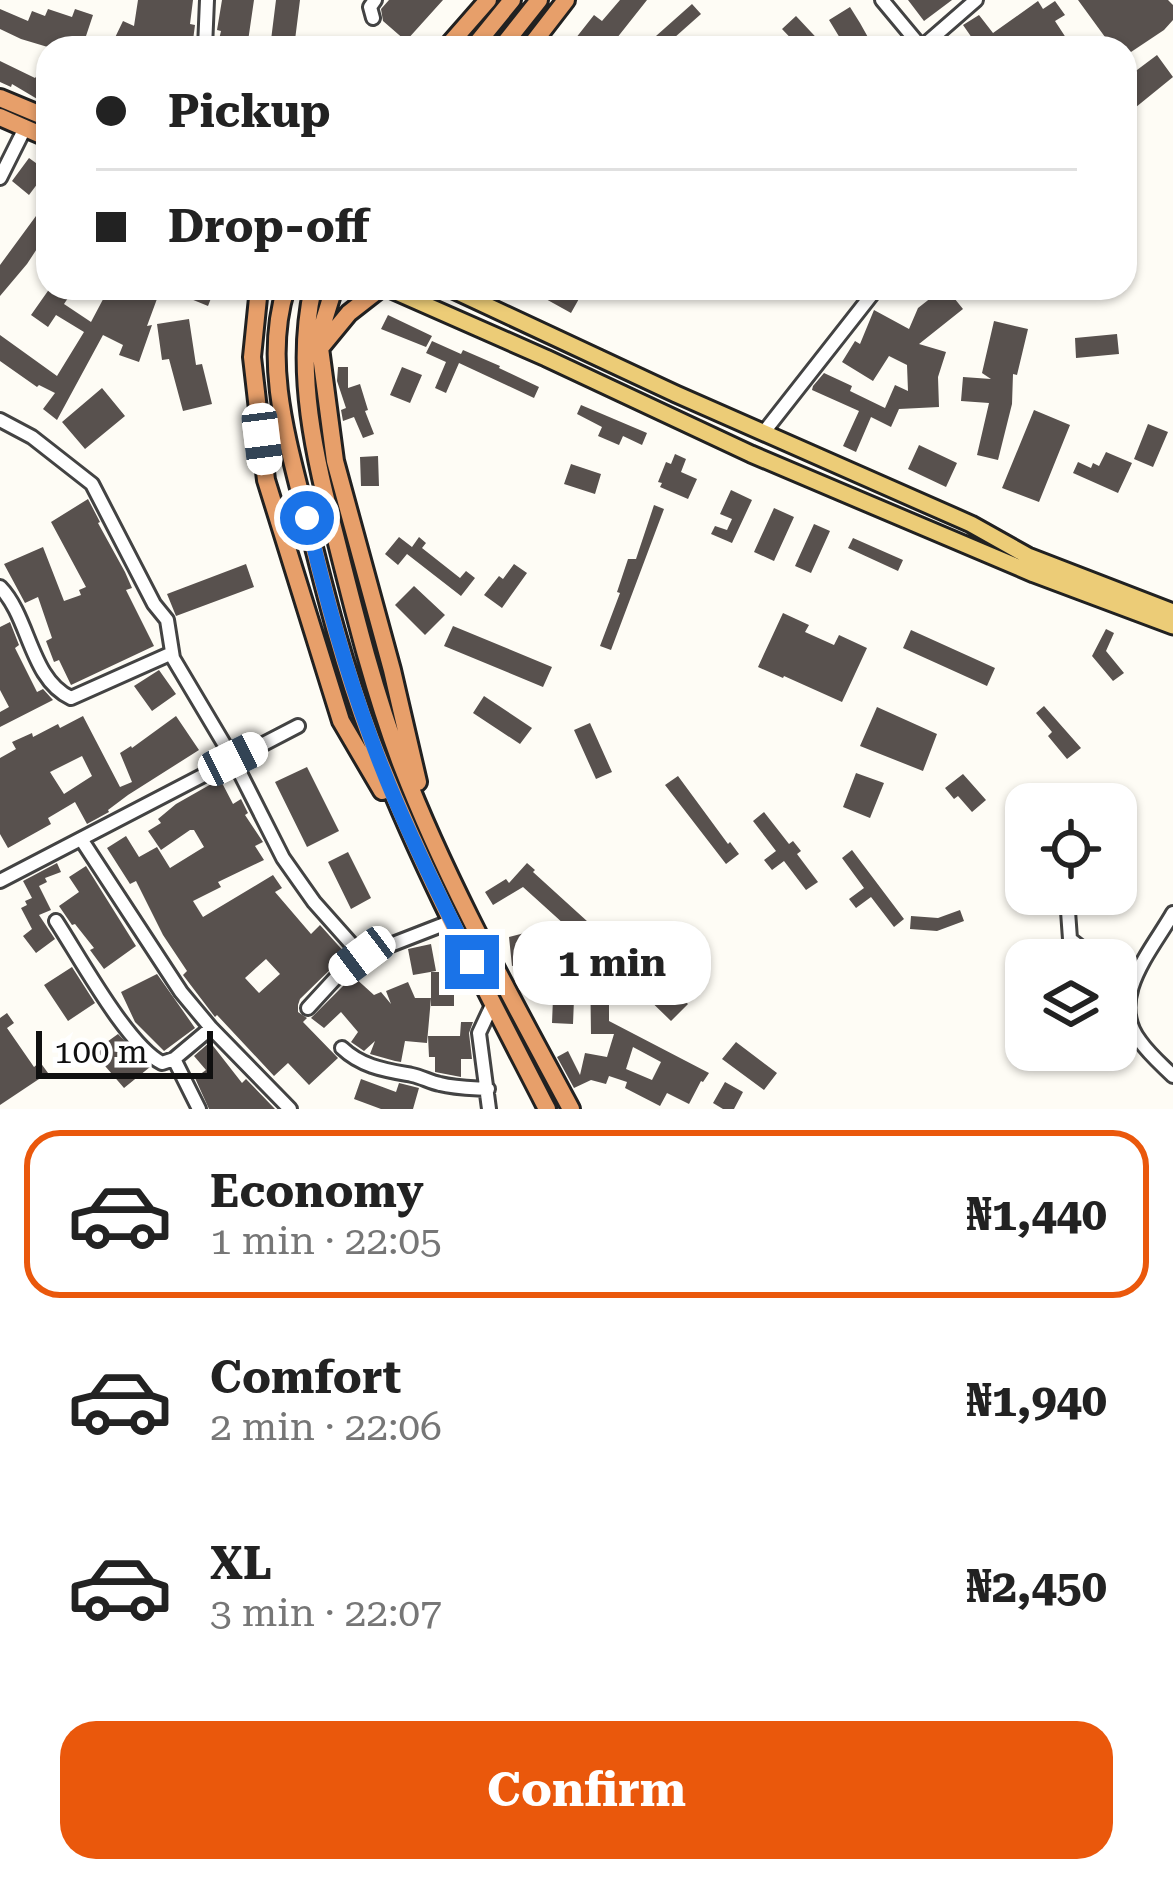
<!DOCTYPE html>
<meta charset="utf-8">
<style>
body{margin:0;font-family:"Roboto Serif",serif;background:#f2f2f2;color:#222;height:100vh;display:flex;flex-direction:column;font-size:45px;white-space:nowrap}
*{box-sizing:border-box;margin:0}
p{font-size:39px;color:#767676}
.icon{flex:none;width:66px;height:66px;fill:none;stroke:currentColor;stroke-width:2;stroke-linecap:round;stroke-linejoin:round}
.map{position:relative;height:1109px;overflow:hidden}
.panel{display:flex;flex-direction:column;background:#fff;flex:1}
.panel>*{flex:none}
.hud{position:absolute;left:36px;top:36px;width:1101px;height:264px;border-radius:36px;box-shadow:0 3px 9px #0004;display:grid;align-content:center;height:264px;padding:0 60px;background:#fff}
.controls{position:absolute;left:1005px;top:783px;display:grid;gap:24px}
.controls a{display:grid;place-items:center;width:132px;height:132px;border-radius:24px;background:#fff;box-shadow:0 3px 9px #0004;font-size:60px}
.scale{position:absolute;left:36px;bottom:30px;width:177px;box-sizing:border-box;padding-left:12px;border:6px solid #101010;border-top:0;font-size:33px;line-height:42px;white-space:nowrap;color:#101010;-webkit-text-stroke:9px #fff;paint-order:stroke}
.end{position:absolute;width:54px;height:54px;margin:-27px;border:15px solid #1a73e8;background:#fff;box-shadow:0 0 0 6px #fff}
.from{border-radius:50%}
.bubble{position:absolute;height:84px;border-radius:36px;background:#fff;box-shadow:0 3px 9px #0004;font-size:39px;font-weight:700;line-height:84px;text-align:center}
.car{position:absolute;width:36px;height:72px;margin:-36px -18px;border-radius:15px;box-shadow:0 0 9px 3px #0007;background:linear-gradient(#fff 24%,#345 0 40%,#fff 0 76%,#345 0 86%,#fff 0)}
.hud b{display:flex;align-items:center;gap:42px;height:114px;font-size:45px}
.hud b+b{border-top:3px solid #e0e0e0}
.hud i{width:30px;height:30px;background:#222}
ul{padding:21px 0 0;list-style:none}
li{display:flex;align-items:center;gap:36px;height:168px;margin:0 24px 18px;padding:0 36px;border:6px solid transparent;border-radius:36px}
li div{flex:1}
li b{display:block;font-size:45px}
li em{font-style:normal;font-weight:700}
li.selected{border-color:#ea580c}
li>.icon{width:108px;height:108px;stroke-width:1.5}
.action{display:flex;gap:24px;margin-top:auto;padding:24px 60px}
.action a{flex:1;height:138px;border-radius:36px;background:#ea580c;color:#fff;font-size:48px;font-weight:700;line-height:138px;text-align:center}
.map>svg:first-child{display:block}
</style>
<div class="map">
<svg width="1173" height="1109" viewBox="0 0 1173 1109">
<rect width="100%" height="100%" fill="#fefcf5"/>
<!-- building -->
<path fill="#58514e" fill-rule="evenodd" d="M138,0H193L190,24L195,25L192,48H110L123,21L134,26Z
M222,0H254L247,48H217L221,31L217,30Z
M276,0H300L294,48H270Z
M389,0H443L406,41L383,21L381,9Z
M620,0H647L609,48H568L594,15L602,21Z
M908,0H952L924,21Z
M1078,0H1168L1173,5V20L1164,30L1125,56V48H1113Z
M1038,1L1043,9L1055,1L1065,15L1055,21L1070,44L1063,48H979L963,25L979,15L993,33Z
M692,4L701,14L665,46L656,36Z
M850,7L860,23L874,48H846L829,20Z
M0,9L28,21L32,11L45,16L48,9L72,17L75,9L93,15L82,48H51L21,39L0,29Z
M796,16L826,48H800L782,29Z
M1157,55L1173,77L1125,116V79Z
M0,61L35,78L48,62V97L44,103L12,84L11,87L0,82Z
M29,158L47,171L29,195L12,181Z
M36,216L48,224V232L27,264L0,296V265Z
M50,288H67L72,292L64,304L91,322L109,288H161L147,326L152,325L139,362L119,355L123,345L103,335L57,420L43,409L55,393L39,385L37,387L0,361V335L57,376L84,332L56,315L48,327L31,315Z
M164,288H215L208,306Z
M526,288H585L571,313Z
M924,288H946L963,309L919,344L946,352L938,377L939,407L899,409L891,427L871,417L856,452L843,446L859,411L812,390L813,386L824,373L852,386L850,391L885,408L895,385L908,391L907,365L889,356L873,381L842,362L855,341L860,344L874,310L909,329L918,308L932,297Z
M388,315L432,336L426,347L381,329Z
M189,319L196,365L202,364L212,404L183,411L169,359L162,360L157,324Z
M994,321L1028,329L1017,375L1013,374L1012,404L998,460L977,455L989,403L961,401L963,377L991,379L982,373Z
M1117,334L1119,354L1076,358L1075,338Z
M432,341L461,354L463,350L500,366L499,368L539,387L534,398L459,363L446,393L435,388L446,362L426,353Z
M338,367H348V388L360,384L368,410L365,411L374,434L363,438L354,417L343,421L341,410L346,408L337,381Z
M402,367L422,375L410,403L390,395Z
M102,388L125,416L85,449L62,422Z
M581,405L647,433L642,445L623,436L619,445L598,436L602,427L577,414Z
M1034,410L1070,425L1039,502L1002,488Z
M1148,424L1168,432L1153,467L1134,459Z
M919,445L957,463L946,487L908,469Z
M1106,452L1132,463L1118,493L1073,473L1078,462L1091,468L1093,463L1099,466Z
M675,454L686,459L681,472L697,479L688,499L660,487L662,483L658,482L666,462L671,464Z
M378,456L379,486H361L360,457Z
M571,464L601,474L595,494L564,484Z
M731,490L752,500L732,543L711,534L715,526L727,530L732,519L720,514Z
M88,499L100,522L98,523L125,572L132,588L126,590L154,646L71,685L59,660L54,662L46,641L52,638L38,597L25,603L4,564L43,547L64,601L81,595L79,590L86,587L51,522Z
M654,505L664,509L611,650L600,646L620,593L617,592L628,559H636Z
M774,508L794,517L774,561L754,552Z
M814,524L830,531L811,573L795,566Z
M399,537L412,547L419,537L426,543L422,548L460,578L466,571L475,578L461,596L407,554L398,565L385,554Z
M853,538L903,560L898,571L848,548Z
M246,564L254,587L176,616L167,594Z
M514,564L527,573L502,608L484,595L499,576L503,579Z
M414,586L445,615L425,635L395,605Z
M783,613L809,625L805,632L834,645L839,635L867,648L842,702L784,676L783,678L758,667Z
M10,622L19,645L15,648L37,692L43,689L53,700L0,727V712L9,707L0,690V627Z
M453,626L552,667L543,687L444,646Z
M1106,629L1114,633L1106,651L1124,673L1113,681L1092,656Z
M911,630L995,668L987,686L903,648Z
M159,670L176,694L152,711L134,686Z
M484,696L532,728L520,744L473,713Z
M1044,706L1081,748L1067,759L1048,736L1052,732L1036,713Z
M877,707L937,734L923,771L860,746Z
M83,716L120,787L132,782L120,753L131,746L132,748L176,716L199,750L128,795L108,810L109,812L87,824L75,802L48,818L51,824L8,848L0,834V758L16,749L12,742L32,733L33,737L58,724L60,728ZM82,756L92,776L64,794L50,772Z
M590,723L612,772L596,779L574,730Z
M307,767L339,831L307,847L275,782Z
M856,773L884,783L870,818L843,807Z
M963,774L986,800L972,812L958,796L954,799L945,788Z
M678,776L728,844L730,842L739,854L726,864L665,785Z
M220,779L233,804L241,799L248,813L245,815L263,842L255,846L264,860L218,882L221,887L193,901L203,917L273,875L282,888L275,892L311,934L320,925L346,954L300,999L298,1005V1012L307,1018L303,1022L338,1058L309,1085L288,1063L274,1076L217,1015L215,1017L183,975L187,971L163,935L136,881L130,884L107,848L126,836L139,857L157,847L170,868L204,847L194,830H190L161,850L148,831L161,823L158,819L176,804ZM266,959L280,974L259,993L245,978Z
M764,812L789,844L793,841L801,851L797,854L818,882L806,890L784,861L772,870L764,860L776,851L753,821Z
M852,850L904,919L894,927L871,897L856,908L849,899L864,888L842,858Z
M348,852L371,898L351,909L328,862Z
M57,863L61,872L45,878L47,882L39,886L51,910L39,915L55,939L36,953L23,936L32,929L21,908L27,905L25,901L32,898L23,881Z
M527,863L535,870L533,872L599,932L601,929L610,937L596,953L523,887L493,905L485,892L506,879L509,883Z
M86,866L136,946L104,969L90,950L94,948L75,924L72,925L59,906L79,892L69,877Z
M960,910L964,921L937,931L910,929L911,916L938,918Z
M544,928L547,944L573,941L576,968L574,980L526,986L524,964L512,966L509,937Z
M431,944L436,971L413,975L408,949Z
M599,964L602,993H609V1021L709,1073L703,1082L701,1081L689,1104L667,1093L660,1106L625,1088L627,1082L609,1076L606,1084L591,1080L574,1088L557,1057L568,1051L580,1075L585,1053L607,1057L614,1034H591L590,965ZM633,1047L661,1062L652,1080L626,1069Z
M72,967L95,1003L68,1021L44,985Z
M653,970L688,1004L671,1021L636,987Z
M431,972H451V985H454V1006H431Z
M157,974L195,1028L164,1051L135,1022L121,992Z
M353,976L374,995L381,992L391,1004L386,991L408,982L415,998H431L427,1043L405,1041L401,1062L395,1061L370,1054L375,1041L364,1051L351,1042L358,1032L341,1012L324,1028L311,1018Z
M553,998L574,999L573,1024L552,1023Z
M7,1013L14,1023L7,1028L34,1067L40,1062L48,1073L0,1105V1018Z
M461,1022H473L469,1033L472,1059H461V1077L435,1072V1057H429L428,1036H460Z
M118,1034L150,1067L124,1088L93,1052Z
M210,1042L242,1083L246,1079L275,1109H209L195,1078L206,1070L194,1056Z
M736,1042L777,1073L764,1090L722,1059Z
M361,1079L396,1092L399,1083L419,1088L413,1109H381L354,1099Z
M725,1082L743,1092L734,1109H723L713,1103Z"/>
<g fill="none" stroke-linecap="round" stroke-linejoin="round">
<defs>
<path id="minor" d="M882,0L922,48
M373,18L370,7L375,0
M922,47L976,0
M205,48L207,0
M0,178L25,128
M0,420L32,437L92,484L154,604L167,620L173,658L233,759L283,858L314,902L362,956
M764,432L877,288
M0,587C30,618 30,679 71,698L172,653
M81,839L181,992L211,1028L290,1109
M0,881L298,726
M1068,911L1070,939L1097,960
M1173,913C1152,950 1107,999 1140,1041C1149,1054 1162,1065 1173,1076
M56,921C79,956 127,1045 162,1063L174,1059L211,1028
M1116,971H1137
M308,1008L342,971L362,956L452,921
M342,1048C362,1067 385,1070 412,1075C422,1077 430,1082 440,1084C455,1088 472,1088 488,1089
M174,1059L199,1109
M489,1109L479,1033L493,1003"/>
<path id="major" d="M387,288L546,358L751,454L1034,574L1173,626
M449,288L676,394L971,524L1028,556L1173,612"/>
<path id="highway" d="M446,48L488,0
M473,48L512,0
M501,48L539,0
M529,48L566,0
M0,98L48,118
M0,117L48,138
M259,288L252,357L266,480L341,721L382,791
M286,288C263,361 287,440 305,512C324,588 343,665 371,739C420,867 485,988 547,1109
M313,288C294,372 315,457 336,539C355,615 374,692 402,766C448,885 511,997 571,1109
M334,288L321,330L320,348L335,461L392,670L418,782
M321,347L349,313L381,288"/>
</defs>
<!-- minor casing -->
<use href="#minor" stroke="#434343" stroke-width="18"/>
<!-- major casing -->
<use href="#major" stroke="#212121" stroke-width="21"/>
<!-- highway casing -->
<use href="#highway" stroke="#212121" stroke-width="22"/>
<!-- minor -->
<use href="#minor" stroke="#fff" stroke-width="12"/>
<!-- major -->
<use href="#major" stroke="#eccc77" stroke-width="15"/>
<!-- highway -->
<use href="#highway" stroke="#e79f6a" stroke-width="16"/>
</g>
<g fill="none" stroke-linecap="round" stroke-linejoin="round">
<!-- route -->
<path stroke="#1a73e8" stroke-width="15" d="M307,518C324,591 343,662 369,733C397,812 435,887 472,962"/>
</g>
</svg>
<div class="controls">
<a><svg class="icon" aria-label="locate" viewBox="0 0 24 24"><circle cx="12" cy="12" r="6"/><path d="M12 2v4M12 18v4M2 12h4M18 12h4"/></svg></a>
<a><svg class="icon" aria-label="layers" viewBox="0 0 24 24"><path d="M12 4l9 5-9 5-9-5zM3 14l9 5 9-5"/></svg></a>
</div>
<div class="scale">100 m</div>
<i class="end from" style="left:307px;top:518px"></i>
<i class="end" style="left:472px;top:962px"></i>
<div class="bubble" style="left:513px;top:921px;width:198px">1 min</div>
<i class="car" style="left:262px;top:439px;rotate:173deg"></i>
<i class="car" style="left:233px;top:759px;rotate:64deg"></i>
<i class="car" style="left:362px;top:956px;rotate:233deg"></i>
<div class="hud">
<b><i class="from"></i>Pickup</b>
<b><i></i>Drop-off</b>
</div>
</div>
<section class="panel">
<ul>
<li class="selected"><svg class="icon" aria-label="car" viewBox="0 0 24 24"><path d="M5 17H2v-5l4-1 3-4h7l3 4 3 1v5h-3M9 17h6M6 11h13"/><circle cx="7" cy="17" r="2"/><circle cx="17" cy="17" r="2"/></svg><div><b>Economy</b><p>1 min · 22:05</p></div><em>₦1,440</em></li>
<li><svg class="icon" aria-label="car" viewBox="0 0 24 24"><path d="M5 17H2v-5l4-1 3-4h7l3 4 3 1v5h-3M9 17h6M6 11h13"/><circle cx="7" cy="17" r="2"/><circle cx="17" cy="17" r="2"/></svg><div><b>Comfort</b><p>2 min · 22:06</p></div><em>₦1,940</em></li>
<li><svg class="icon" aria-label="car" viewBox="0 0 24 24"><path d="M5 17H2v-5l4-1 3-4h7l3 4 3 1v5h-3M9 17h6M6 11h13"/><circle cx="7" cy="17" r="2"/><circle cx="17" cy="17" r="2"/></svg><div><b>XL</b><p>3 min · 22:07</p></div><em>₦2,450</em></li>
</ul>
<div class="action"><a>Confirm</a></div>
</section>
